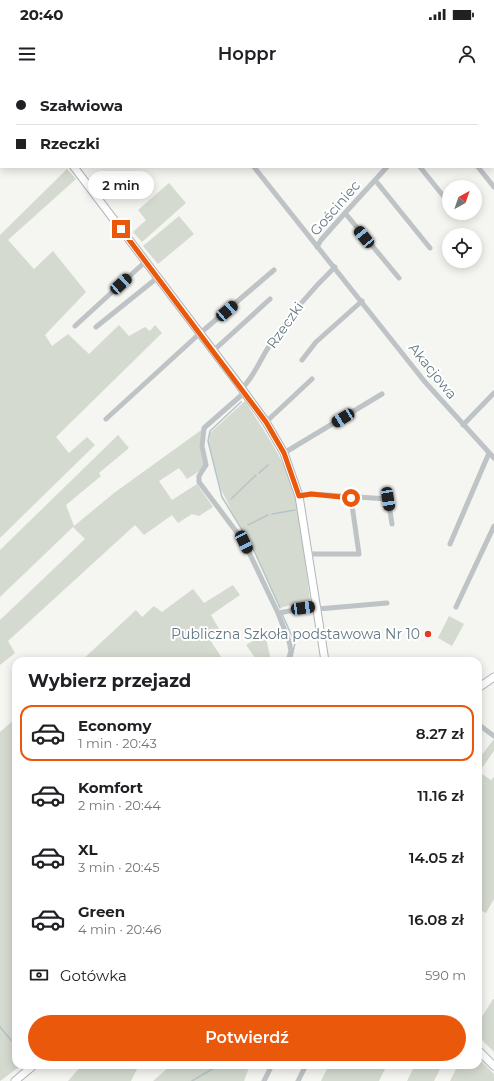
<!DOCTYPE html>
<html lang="pl">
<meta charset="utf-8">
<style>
body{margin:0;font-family:Montserrat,sans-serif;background:#f6f6f6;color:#202124;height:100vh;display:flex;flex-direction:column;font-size:15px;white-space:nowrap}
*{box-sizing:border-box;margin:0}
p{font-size:13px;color:#757577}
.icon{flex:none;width:22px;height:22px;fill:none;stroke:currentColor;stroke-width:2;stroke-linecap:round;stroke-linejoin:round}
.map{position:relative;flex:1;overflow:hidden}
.drawer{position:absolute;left:12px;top:577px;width:470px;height:412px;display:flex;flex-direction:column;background:#fff;border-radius:12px;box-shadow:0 2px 10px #0003}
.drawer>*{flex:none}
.top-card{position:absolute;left:0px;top:0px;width:494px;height:88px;box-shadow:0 2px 10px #0003;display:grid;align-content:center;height:88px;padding:0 16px;background:#fff}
.needle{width:26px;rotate:40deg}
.tools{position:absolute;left:442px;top:100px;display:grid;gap:8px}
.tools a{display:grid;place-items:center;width:40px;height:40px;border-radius:50%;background:#fff;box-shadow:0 2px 10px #0003;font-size:20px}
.end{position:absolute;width:18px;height:18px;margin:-9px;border:5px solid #ea580c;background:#fff;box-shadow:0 0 0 2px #fff}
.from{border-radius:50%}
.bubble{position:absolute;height:28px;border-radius:14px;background:#fff;box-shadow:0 2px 10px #0003;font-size:13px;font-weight:600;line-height:28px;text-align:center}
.car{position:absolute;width:12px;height:24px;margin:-12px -6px;border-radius:5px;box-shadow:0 0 3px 1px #0007;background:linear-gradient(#222 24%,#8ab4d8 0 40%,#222 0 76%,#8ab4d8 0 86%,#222 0)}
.top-card b{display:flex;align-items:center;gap:14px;height:38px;font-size:15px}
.top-card b+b{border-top:1px solid #e0e0e0}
.top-card i{width:10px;height:10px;background:#202124}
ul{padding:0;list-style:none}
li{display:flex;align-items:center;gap:12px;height:56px;margin:0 8px 6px;padding:0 8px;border:2px solid transparent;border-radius:12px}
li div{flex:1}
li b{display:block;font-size:15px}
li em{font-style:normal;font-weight:600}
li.on{border-color:#ea580c}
li>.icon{width:36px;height:36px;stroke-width:1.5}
h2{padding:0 16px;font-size:18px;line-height:48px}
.pay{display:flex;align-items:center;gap:10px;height:44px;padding:0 16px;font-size:15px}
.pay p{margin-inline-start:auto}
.button{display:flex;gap:8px;margin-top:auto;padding:8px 16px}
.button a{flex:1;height:46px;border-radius:24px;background:#ea580c;color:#fff;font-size:16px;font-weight:600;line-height:46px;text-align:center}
.status{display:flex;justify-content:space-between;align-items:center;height:28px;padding:0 20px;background:#fff;direction:ltr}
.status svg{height:11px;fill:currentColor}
header{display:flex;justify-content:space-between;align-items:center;height:52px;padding:0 16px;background:#fff;font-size:18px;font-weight:600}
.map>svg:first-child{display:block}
</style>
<div class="status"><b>20:40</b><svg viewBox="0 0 49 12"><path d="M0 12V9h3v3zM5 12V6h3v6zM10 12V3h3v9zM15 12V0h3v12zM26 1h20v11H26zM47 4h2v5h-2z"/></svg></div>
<header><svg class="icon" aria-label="menu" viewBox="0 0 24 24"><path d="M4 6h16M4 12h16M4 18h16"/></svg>Hoppr<svg class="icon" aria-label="person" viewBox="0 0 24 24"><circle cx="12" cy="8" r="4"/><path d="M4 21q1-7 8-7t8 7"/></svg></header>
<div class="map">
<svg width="494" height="1001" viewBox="0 0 494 1001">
<rect width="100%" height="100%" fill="#f5f5f1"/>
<!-- green -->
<path fill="#d5dad0" d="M67,89L76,99L8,160L34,189L53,171L86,212L45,255L52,266L68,254L89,274L119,245L129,256L145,247L150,251L155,245L162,253L56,357L69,373L87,357L95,365L0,458V155Z
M169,103L186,123L142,162L133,152L146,140L138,130Z
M179,136L194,154L158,184L143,166Z
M245,321C260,345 277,368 288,395C302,429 305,482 310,520L280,528L253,466L232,432L221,409L209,363L210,353Z
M204,348V385L201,390L187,399L179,388L159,401L172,420L197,404L213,427L199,436L192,434L178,443L172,435L144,455L135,445L8,561L15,573L0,585V540L85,459L73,447L0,517V470L118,355L129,368L99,393L101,396L66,425L74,446L114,413Z
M233,505L240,515L211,535L219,549L208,557L224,581H81L136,530L142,537L154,526L162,532L193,509L204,523Z
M449,536L464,544L452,566L438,558Z
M265,553L271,581H253L256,579L246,565Z
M16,638V985H22L0,1001V652Z
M494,659V671L479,692L491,700L494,697V819L486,833L478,829V680Z
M493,919H494V972L478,956V943Z
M478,978L494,994V1001H450L458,985H478Z
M82,985H139L131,1001H68Z
M171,985H250L244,1001H153Z
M329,985H387L379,1001H321Z
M415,985H442L434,1001H407Z"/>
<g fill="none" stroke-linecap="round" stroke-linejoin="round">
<!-- stream -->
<path stroke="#b5c4c6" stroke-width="1.5" d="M241,322L210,351L208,361L222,417L252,466L280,528
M259,393L268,385
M231,419L256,395
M272,434L295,430
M248,445L268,435
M282,534L295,563L291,581
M0,947L16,966
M192,1001L219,985"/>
<defs>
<path id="secondary" d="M0,18L1,19
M74,87L237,302L266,342L284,373L299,416L325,581
M478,608L494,597
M478,970L494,986
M15,1001L34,985"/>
</defs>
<!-- secondary casing -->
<use href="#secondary" stroke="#b0b7ba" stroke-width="9"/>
<!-- minor -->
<path stroke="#bec3c6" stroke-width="5" d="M189,0L190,1
M407,0L408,1
M469,1L470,0
M254,87L425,302L494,378
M420,87L449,123
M478,87L494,107
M375,100L430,168
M345,133L399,198
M457,133L458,135
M317,167L321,160L345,133L387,87
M75,246L145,182
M96,247L157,198
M213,271L270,219
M302,280L316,262L362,221
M242,308C255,296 260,279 270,265C290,235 309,212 335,187
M245,312L204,348L202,366L206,385L199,396V402L244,462L278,533L289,561L291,571L288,581
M106,339L198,255L274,190
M266,342L312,299
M463,345L494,313
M284,373L382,314
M299,416L311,414L388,419L392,444
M450,464L489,373
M308,474H359L351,418
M456,527L494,446
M318,529L387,523
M278,533L317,526
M478,644L494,656
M264,1001L272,985
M298,1001L306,985"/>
<!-- secondary -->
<use href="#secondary" stroke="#fff" stroke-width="7"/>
</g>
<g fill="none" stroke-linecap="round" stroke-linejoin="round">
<!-- route -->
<path stroke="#ea580c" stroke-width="5" d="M121,149L266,342L284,373L299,416L311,414L351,418"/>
</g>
<!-- markers -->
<circle fill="#e43c23" stroke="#fff" stroke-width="1.5" cx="428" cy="554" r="4"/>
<g text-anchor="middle" stroke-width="4" stroke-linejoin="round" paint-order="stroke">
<!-- street labels -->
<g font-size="14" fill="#647883" stroke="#fff">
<text transform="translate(335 128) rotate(-49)" y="5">Gościniec</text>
<text transform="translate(285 245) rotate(-55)" y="5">Rzeczki</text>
<text transform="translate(433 291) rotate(51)" y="5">Akacjowa</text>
</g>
<!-- poi labels -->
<g font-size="14" fill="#647883" stroke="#fff" text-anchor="end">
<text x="420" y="559">Publiczna Szkoła podstawowa Nr 10</text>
</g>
</g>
</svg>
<div class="tools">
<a><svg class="needle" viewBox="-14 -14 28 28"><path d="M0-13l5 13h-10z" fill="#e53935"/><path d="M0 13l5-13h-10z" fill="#757577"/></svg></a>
<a><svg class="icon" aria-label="locate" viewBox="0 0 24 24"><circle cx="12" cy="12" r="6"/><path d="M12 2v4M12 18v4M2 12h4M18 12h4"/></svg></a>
</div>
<i class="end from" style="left:351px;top:418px"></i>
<i class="end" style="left:121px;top:149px"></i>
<div class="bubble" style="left:88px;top:91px;width:66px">2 min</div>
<i class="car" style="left:364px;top:157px;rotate:321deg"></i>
<i class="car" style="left:121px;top:204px;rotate:48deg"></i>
<i class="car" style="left:227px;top:231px;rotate:49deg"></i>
<i class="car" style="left:343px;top:338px;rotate:239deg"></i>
<i class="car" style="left:388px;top:419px;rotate:171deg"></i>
<i class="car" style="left:244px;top:462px;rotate:154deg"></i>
<i class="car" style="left:303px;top:528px;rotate:82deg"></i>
<div class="top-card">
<b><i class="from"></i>Szałwiowa</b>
<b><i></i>Rzeczki</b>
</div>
<section class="drawer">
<h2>Wybierz przejazd</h2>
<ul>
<li class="on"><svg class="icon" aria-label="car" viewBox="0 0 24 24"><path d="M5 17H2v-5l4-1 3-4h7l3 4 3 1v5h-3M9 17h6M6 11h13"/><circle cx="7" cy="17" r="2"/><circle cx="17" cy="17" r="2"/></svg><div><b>Economy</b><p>1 min · 20:43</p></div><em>8.27 zł</em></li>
<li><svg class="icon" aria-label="car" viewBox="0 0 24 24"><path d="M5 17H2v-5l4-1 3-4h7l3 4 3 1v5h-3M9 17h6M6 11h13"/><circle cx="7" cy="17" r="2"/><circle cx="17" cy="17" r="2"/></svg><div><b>Komfort</b><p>2 min · 20:44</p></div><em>11.16 zł</em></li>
<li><svg class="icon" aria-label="car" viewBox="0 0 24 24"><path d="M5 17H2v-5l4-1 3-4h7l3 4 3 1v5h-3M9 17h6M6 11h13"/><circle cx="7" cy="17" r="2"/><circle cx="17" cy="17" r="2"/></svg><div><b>XL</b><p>3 min · 20:45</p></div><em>14.05 zł</em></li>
<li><svg class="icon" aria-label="car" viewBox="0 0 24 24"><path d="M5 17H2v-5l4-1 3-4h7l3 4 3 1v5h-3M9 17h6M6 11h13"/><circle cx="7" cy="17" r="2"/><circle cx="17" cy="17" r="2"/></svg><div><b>Green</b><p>4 min · 20:46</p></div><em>16.08 zł</em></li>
</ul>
<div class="pay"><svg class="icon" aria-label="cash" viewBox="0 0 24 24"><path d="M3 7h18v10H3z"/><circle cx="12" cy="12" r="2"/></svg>Gotówka<p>590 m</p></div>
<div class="button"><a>Potwierdź</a></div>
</section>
</div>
